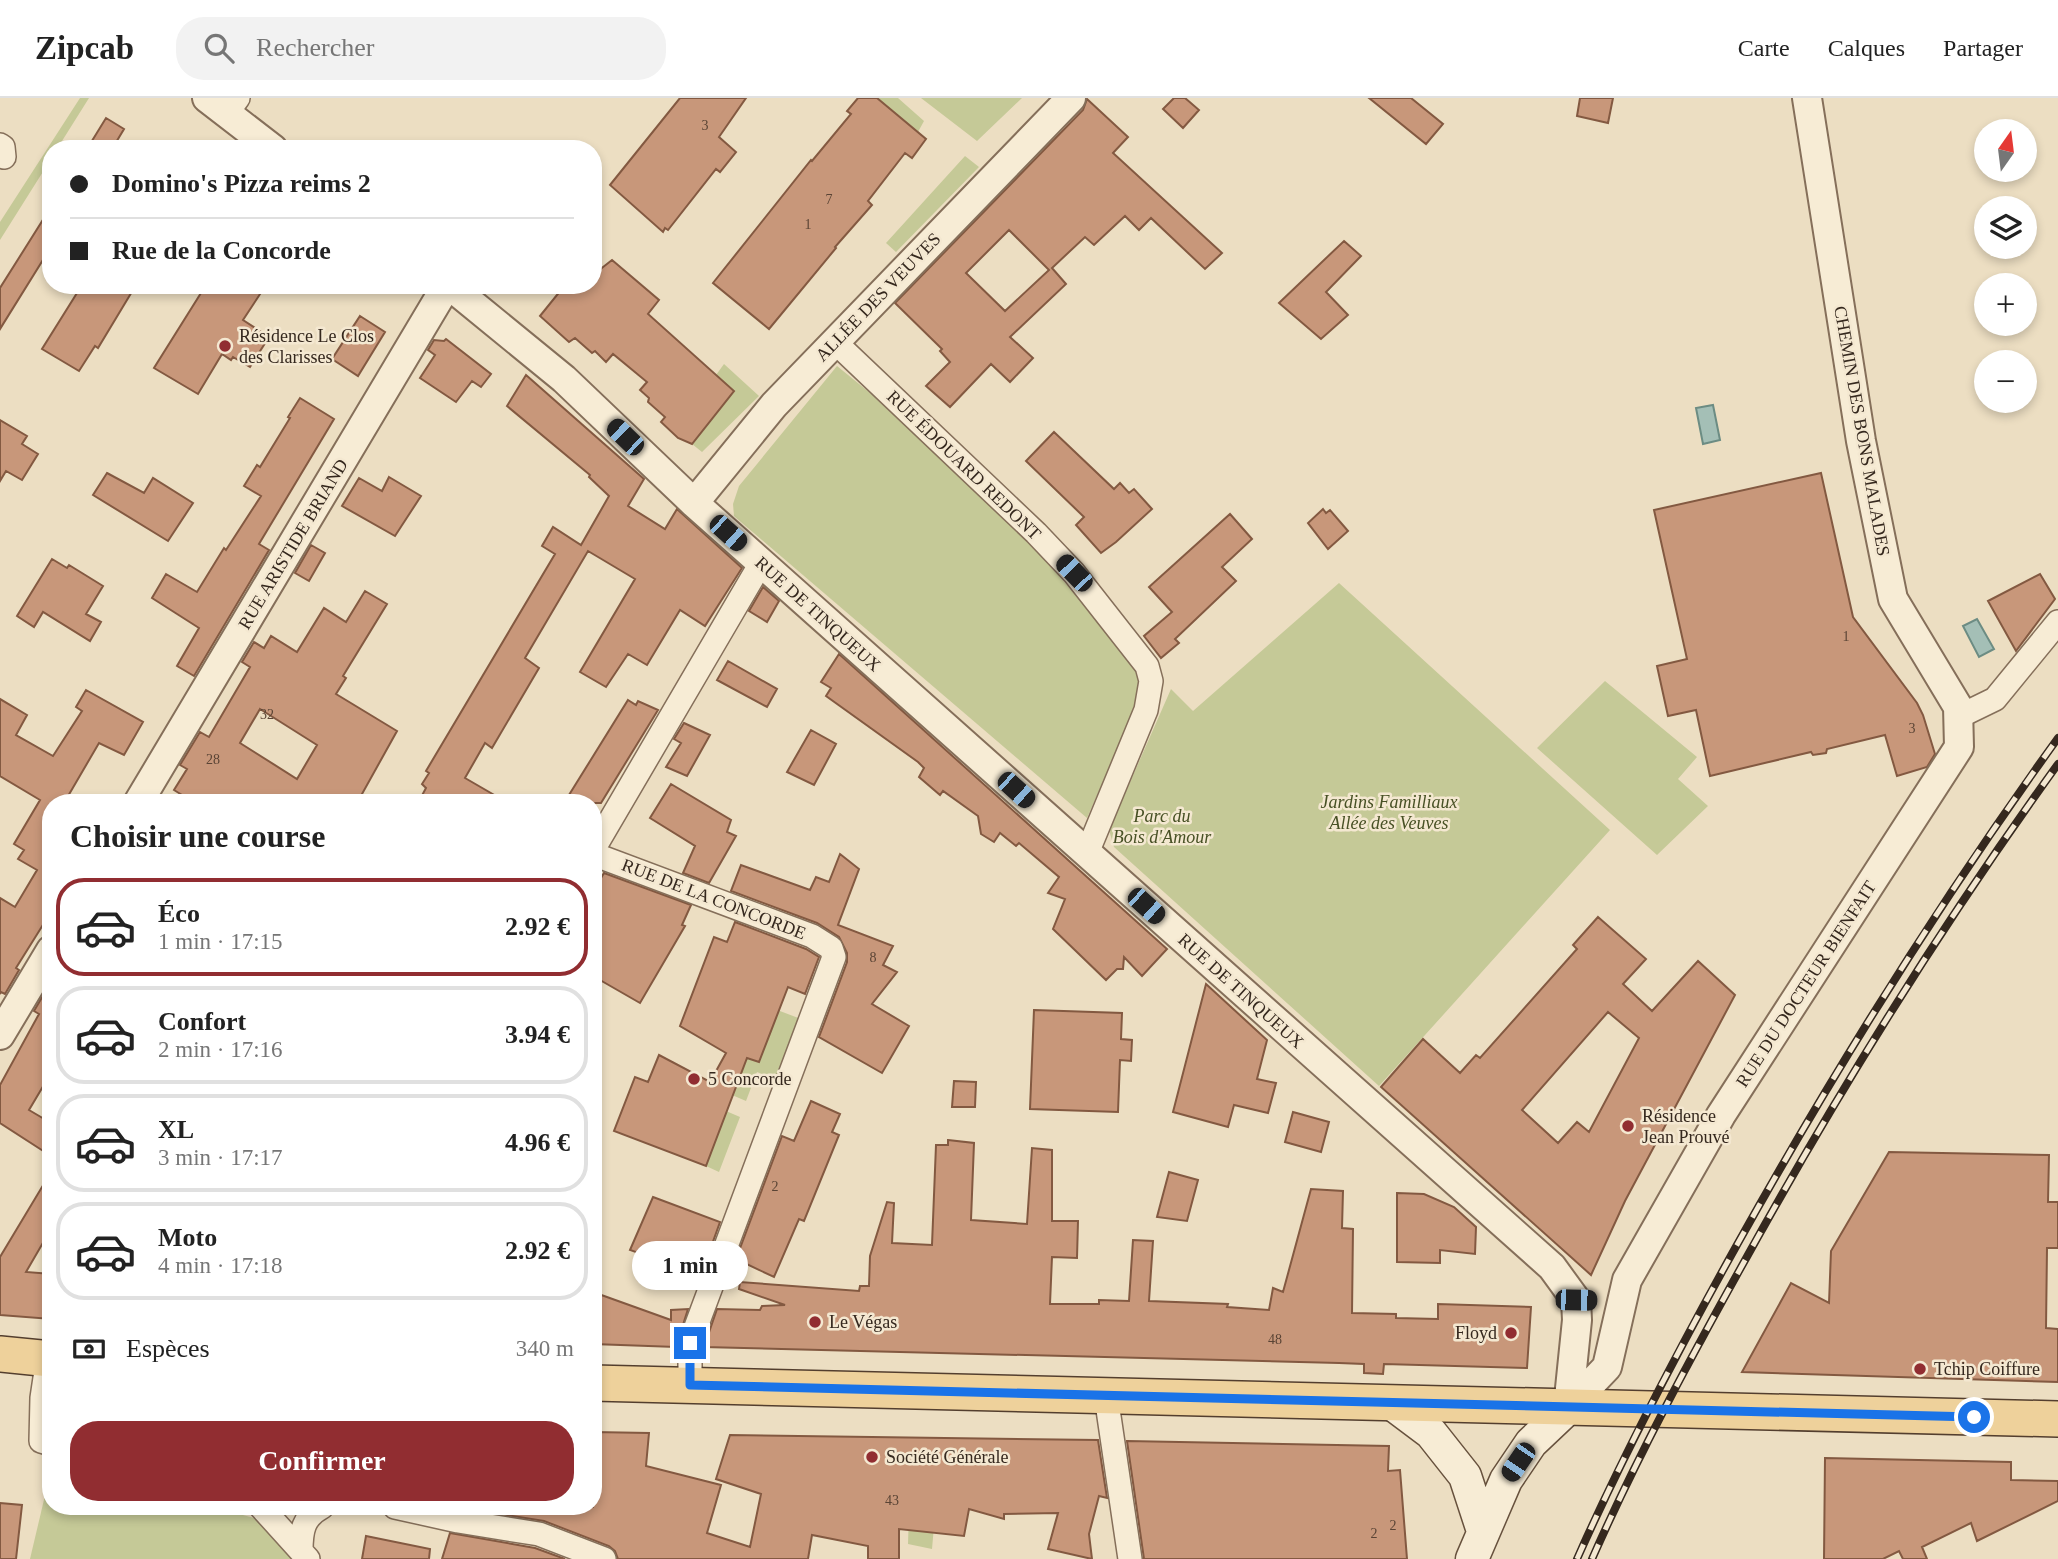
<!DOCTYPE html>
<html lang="fr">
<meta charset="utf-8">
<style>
body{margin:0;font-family:"Times New Roman",serif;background:#f2f2f2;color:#222;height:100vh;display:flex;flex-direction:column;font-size:26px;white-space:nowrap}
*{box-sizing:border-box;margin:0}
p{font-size:23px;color:#767676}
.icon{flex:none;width:38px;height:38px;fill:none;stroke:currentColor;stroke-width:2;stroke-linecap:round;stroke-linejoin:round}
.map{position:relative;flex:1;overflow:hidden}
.drawer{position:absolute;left:42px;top:696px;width:560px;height:721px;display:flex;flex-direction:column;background:#fff;border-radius:28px;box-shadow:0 4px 10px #0003}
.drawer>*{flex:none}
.banner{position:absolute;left:42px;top:42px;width:560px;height:154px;border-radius:28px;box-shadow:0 4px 10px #0003;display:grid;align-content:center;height:154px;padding:0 28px;background:#fff}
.needle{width:46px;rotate:14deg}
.controls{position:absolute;left:1974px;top:21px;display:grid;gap:14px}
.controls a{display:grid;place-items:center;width:63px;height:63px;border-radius:50%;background:#fff;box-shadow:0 4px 10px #0003;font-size:35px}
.end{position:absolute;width:32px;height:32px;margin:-16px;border:9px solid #1a73e8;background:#fff;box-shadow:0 0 0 4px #fff}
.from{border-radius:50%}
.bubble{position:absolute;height:49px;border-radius:24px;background:#fff;box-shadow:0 4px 10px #0003;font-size:23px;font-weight:700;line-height:49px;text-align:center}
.car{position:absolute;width:21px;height:42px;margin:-21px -10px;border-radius:9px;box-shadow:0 0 5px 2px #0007;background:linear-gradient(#222 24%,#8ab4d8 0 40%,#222 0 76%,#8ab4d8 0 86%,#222 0)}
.banner b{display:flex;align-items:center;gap:24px;height:66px;font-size:26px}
.banner b+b{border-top:2px solid #e0e0e0}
.banner i{width:18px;height:18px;background:#222}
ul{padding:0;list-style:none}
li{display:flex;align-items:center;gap:21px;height:98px;margin:0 14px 10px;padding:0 14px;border:4px solid #e0e0e0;border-radius:28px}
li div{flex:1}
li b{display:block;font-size:26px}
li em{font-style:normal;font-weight:700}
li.on{border-color:#912d31}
li>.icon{width:63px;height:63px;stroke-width:1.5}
h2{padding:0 28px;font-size:32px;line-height:84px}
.pay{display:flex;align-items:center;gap:18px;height:77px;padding:0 28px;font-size:26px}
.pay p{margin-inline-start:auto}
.cta{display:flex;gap:14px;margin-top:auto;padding:14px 28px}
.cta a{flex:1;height:80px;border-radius:28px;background:#912d31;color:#fff;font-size:28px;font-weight:700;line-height:80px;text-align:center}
header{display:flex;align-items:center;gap:42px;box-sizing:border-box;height:98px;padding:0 35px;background:#fff;border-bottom:2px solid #e0e0e0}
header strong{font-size:33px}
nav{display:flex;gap:38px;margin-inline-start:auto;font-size:24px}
.search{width:490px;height:63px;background:#f2f2f2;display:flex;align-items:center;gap:18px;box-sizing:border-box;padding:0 24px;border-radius:28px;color:#767676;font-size:26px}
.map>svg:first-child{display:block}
</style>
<header>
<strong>Zipcab</strong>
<div class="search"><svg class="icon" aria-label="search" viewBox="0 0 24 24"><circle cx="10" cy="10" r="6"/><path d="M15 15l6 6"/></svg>Rechercher</div>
<nav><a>Carte</a><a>Calques</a><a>Partager</a></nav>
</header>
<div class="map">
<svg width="2058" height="1461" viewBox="0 0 2058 1461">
<rect width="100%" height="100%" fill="#ecdec2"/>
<!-- green -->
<path fill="#c5c997" d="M80,0H89L57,51H51V61L0,142V124Z
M877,0H898L924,23L918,34Z
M921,0H1022L977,43Z
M965,58L979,69L896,154L886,145Z
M724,266L759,298L702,354L692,346L716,277Z
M837,268L961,369L1137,565L1141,586L1132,618L1087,720L734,418L733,406L739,388Z
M1339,485L1610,732L1379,988L1114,749L1109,732L1171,591L1193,613Z
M1605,583L1697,659L1678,681L1708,708L1657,757L1537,650Z
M772,910L801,921L777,982L757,974L746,1003L732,997L747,960L759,964L774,925Z
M726,1013L740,1019L719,1074L706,1068Z
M51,1372V1409H213L258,1421L292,1461H30Z
M909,1414L935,1417L932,1451L908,1446Z"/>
<!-- water -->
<path fill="#a4bfb6" stroke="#6c8c83" stroke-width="2" d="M1713,307L1720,342L1703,346L1696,310Z
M1977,521L1994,551L1979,559L1963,528Z"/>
<!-- building -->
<path fill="#c8977a" stroke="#835941" stroke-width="2" fill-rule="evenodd" d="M680,0H746L719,39L736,54L720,74L716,71L668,132L665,130L663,134L610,87Z
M858,0H877L926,41L912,60L905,55L868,103L872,107L835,149L836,150L769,231L713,185L811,62L812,63L851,16L847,13Z
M1174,0H1185L1199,12L1183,30L1163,11Z
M1369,0H1411L1443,26L1426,46Z
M1580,0H1613L1608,25L1577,18Z
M1087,1L1128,39L1113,55L1222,155L1205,171L1151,120L1139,132L1125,118L1094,147L1085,139L1052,170L1066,186L1010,239L1033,260L1010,284L991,266L950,309L926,288L950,264L940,253L942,251L895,205L1083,12ZM1009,132L1049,172L1005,213L966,175Z
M106,20L124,31L112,51H87Z
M51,109V149L0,231V190Z
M1344,143L1361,158L1326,194L1348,217L1321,241L1279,205Z
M612,162L659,202L648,216L734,293L692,346L678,340L661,324L665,319L648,304L649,300L640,292L647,284L613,256L606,264L595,253L592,255L575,240L569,244L540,218L565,187H593V177Z
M82,187H136L98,250L95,248L79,273L42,251Z
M206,187H266L243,222L269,239L250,269L233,259L231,262L222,256L198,296L154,270Z
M360,218L385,234L358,278L332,261Z
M446,241L491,276L481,289L472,283L456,304L420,280L435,257L428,252L434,242L444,243Z
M526,277L644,381L628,408L665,431L677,411L742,470L705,528L680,512L647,567L628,556L606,589L580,574L635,481L588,453L525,560L539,570L492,650L485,645L465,680L508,705H418L426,690L422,686L429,675L426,673L555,456L542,448L553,429L581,447L609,398L589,379L590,377L507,308Z
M300,300L334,321L259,446L269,452L194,578L177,568L199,530L152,500L166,476L197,494L224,450L226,452L261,398L244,388L257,367L260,369L290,320L288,319Z
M0,322L27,338L22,346L38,356L22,382L6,373L0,383Z
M1054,334L1114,391L1120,385L1129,395L1134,391L1152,411L1116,444L1101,455L1076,427L1084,419L1026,363Z
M107,375L144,395L153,380L193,405L168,443L93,397Z
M1821,375L1853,519L1917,605L1923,617L1935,656L1927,669L1897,678L1885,637L1827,651L1826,655L1813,657L1811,654L1710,678L1696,612L1668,618L1657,568L1687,561L1654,412Z
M389,379L421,398L395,438L342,408L359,380L382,393Z
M1323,411L1326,415L1330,412L1348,433L1328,451L1308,425Z
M1230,416L1252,441L1222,469L1236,483L1175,541L1179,545L1161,560L1144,538L1172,514L1149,489Z
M311,447L325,455L309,483L295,475Z
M52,461L67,470L69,467L103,488L86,516L101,524L90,543L43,514L34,529L17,518Z
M2040,476L2055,501L2016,553L1988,503Z
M763,489L779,503L767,524L749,513Z
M365,493L387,506L343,578L346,580L336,596L397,633L357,705H195L174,692L187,671L180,667L200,634L209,639L250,569L242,564L254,544L264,550L271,538L297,554L324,510L346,524ZM260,611L317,647L297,681L240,645Z
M839,556L1167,851L1142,878L1124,859L1123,871H1117L1106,882L1053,831L1065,801L1048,795L1059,779L1019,745L1016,748L1000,735L994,744L981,736L978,718L943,693L940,697L919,679L924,670L918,664L826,598L831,590L821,584Z
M728,563L777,591L767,609L717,582Z
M86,592L143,624L124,657L99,645L64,705H51V814L16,870L19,872L5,896L1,894L0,896V800L15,809L37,772L18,761L24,752L14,746L40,702L0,678V601L27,617L16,637L53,658L82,613L76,609Z
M628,602L636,607L638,603L658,612L601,705H564Z
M684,625L710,637L687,678L666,669L681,645L674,641Z
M811,632L836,646L814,687L787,674Z
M671,686L731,722L727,734L736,738L709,785L683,775L695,748L650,720Z
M840,756L859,771L838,827L893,848L883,867L897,874L872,906L909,928L882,975L819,939L847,864V855L839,839L817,825L731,793L741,767L810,792L816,779L829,784Z
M604,775L691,807L682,827L685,828L640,905L593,878V793Z
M1598,819L1646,861L1623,886L1652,913L1698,863L1735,897L1625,1103L1591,1177L1381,989L1423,941L1460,975L1476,957L1480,960L1577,851L1573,847ZM1608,914L1639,940L1589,1034L1577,1024L1558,1045L1522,1012Z
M735,824L806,851L819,859L805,896L788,889L759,964L747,960L706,1068L614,1033L635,979L648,984L659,957L710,984L726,955L680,928L714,839L727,844Z
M1206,886L1267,942L1257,981L1276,985L1268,1015L1234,1007L1228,1029L1173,1014Z
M48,889L51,890V975L29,1012L51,1025V1058L0,1025V987L39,916L34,913Z
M1034,912L1122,915L1121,941L1132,942L1131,963L1120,962L1118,1014L1030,1011Z
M954,983L976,984L975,1009H952Z
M811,1003L840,1016L832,1034L839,1037L804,1123L799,1121L774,1179L736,1161L782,1038L794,1043Z
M1293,1014L1329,1024L1321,1054L1285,1044Z
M948,1042L974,1045L971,1122L1027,1126L1032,1050L1052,1052V1123H1078L1077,1160L1052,1159L1050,1206H1099V1202L1129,1203L1133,1142L1153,1143L1149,1203L1228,1206L1227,1209L1269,1212L1273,1190L1283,1194L1311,1091L1343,1093L1342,1130L1353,1131L1352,1215L1396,1216V1220L1438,1221V1206L1531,1209L1527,1270L1384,1266L1383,1276L1364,1275V1266L1339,1265L704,1249L717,1211L760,1212L762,1208L785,1207L739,1191L740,1184L859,1193L860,1188H869L870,1158L887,1104L894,1105L892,1145L932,1147L936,1047H948Z
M1889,1054L2049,1057L2048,1104H2058V1150H2047L2046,1230L2058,1231V1284L1742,1274L1791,1185L1829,1205L1831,1153Z
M51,1074V1131L26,1174L51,1176V1221L0,1217V1159Z
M1169,1074L1198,1082L1187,1123L1157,1119Z
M1397,1095L1424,1096L1454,1109L1476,1129L1475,1156L1440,1152V1165L1397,1164Z
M653,1099L720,1124L701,1177L630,1152Z
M593,1194L671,1222V1212L688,1211L676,1249L593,1246Z
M593,1334L649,1335L646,1368L721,1387L707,1435L750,1449L761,1396L716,1381L730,1337L1098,1342L1107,1400L1099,1398L1089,1436L1092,1461L1048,1451L1058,1415L1004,1416V1421L969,1411L964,1438L899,1431V1461H868V1448L812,1437L808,1461H618L615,1453L609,1448L544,1423L458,1409H593Z
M1127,1343L1389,1348L1388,1373L1400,1372L1407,1461H1144Z
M1825,1360L2011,1364V1382L2058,1383V1403L1977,1443L1971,1425L1922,1449L1927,1461H1903L1899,1453L1883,1461H1824Z
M0,1405L22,1407L16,1461H0Z
M450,1435L535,1450L565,1461H442Z
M366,1438L430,1451L429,1461H362Z"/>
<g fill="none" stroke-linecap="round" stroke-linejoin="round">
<defs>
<path id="minor" d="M227,15L238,0
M0,47L3,49L4,59
M835,244L1036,435L1074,475L1147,568L1151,583L1146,612L1087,755
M1958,619L1995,601L2058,524
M593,752L761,465
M593,756L812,838L831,850L834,859L690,1245V1287
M48,1260L42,1300L41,1343L51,1346
M1106,1298L1130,1461
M261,1409L308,1461
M395,1409L458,1423L539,1436L604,1461
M301,1453C301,1433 303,1419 322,1409"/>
<path id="tertiary" d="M207,0L273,51
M449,187L564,281L694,405L1552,1169L1576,1202L1577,1222L1568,1310
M694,405L774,307L1071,0
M138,705L447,187
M0,937L51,852
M1568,1310L1607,1269L1627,1182L1721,1017L1959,649L1958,609L1893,501L1861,343L1807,0"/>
<path id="secondary" d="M1391,1305L1431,1335L1465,1378L1483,1433
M1472,1461L1506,1382L1531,1345L1568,1310"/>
<path id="primary" d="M0,1256L51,1261
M593,1285L2058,1321"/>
</defs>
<!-- minor casing -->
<use href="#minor" stroke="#856f5a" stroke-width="26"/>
<!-- tertiary casing -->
<use href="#tertiary" stroke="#856f5a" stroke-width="32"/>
<!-- secondary casing -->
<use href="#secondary" stroke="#67513d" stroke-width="35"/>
<!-- primary casing -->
<use href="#primary" stroke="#533e2e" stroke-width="38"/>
<!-- minor -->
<use href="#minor" stroke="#f7ecd5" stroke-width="23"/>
<!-- tertiary -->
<use href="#tertiary" stroke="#f7ecd5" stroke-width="28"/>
<!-- secondary -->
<use href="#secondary" stroke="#f7ecd5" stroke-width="32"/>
<!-- primary -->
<use href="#primary" stroke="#eed19b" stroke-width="35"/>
<defs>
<path id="rail" d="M1577,1461C1625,1353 1680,1249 1738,1145C1835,971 1941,802 2058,640
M1592,1461C1637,1359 1690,1261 1744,1164C1839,992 1943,825 2058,666"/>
</defs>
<!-- rail casing -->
<use href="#rail" stroke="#35281e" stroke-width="8"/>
<!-- rail -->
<use href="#rail" stroke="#f4e8d1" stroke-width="5" stroke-dasharray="16" stroke-linecap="butt"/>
</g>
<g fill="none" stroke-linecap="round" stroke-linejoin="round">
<!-- route -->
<path stroke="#1a73e8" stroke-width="9" d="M690,1245V1287L1974,1319"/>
</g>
<!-- markers -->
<g fill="#912d31" stroke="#f4e8d1" stroke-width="2.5">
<circle cx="225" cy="248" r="7"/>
<circle cx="694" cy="981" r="7"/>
<circle cx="1628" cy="1028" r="7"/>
<circle cx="815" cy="1224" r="7"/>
<circle cx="1511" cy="1235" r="7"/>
<circle cx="1920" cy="1271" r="7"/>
<circle cx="872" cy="1359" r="7"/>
</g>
<g text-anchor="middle" stroke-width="5" stroke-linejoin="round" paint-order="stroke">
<!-- number labels -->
<g font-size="14" fill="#5a4435">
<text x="705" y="32">3</text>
<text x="829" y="106">7</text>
<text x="808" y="131">1</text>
<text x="1846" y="543">1</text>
<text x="267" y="621">32</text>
<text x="1912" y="635">3</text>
<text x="213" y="666">28</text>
<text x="873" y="864">8</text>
<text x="775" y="1093">2</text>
<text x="1275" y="1246">48</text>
<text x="892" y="1407">43</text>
<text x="1393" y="1432">2</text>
<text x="1374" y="1440">2</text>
</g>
<!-- street labels -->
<g font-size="18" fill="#35281e" stroke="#f4e8d1">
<text transform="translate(878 199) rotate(-46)" y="6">ALLÉE DES VEUVES</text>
<text transform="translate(1862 333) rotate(80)" y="6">CHEMIN DES BONS MALADES</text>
<text transform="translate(964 367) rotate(44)" y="6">RUE ÉDOUARD REDONT</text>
<text transform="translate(293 446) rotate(-59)" y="6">RUE ARISTIDE BRIAND</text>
<text transform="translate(818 516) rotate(42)" y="6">RUE DE TINQUEUX</text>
<text transform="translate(714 801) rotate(21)" y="6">RUE DE LA CONCORDE</text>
<text transform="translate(1806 886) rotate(-57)" y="6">RUE DU DOCTEUR BIENFAIT</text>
<text transform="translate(1241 893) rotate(42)" y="6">RUE DE TINQUEUX</text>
</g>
<!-- poi labels -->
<g font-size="18" fill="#35281e" stroke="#f4e8d1" text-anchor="start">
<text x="239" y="244">Résidence Le Clos<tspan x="239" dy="21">des Clarisses</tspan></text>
<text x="708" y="987">5 Concorde</text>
<text x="1642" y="1024">Résidence<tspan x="1642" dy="21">Jean Prouvé</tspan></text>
<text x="829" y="1230">Le Végas</text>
<text x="1497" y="1241" text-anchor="end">Floyd</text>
<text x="1934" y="1277">Tchip Coiffure</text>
<text x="886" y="1365">Société Générale</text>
</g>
<!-- park labels -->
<g font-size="18" font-style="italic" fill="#485125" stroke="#f4e8d1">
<text x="1389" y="710">Jardins Familliaux<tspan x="1389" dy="21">Allée des Veuves</tspan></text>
<text x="1162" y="724">Parc du<tspan x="1162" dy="21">Bois d'Amour</tspan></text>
</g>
</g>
</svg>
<div class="controls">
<a><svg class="needle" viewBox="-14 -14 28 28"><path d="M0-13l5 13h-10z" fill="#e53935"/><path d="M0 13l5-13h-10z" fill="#767676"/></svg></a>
<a><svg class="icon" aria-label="layers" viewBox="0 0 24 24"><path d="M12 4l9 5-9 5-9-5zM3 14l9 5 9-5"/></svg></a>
<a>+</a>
<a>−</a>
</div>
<i class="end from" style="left:1974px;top:1319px"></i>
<i class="end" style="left:690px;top:1245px"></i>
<div class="bubble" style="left:632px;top:1143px;width:116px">1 min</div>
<i class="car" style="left:625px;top:339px;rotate:314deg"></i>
<i class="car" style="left:728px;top:435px;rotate:132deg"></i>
<i class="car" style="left:1074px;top:475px;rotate:316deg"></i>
<i class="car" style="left:1016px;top:692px;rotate:132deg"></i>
<i class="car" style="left:1146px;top:808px;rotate:132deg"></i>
<i class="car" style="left:1576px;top:1202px;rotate:91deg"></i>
<i class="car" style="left:1518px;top:1364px;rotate:214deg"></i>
<div class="banner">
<b><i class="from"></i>Domino's Pizza reims 2</b>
<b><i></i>Rue de la Concorde</b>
</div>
<section class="drawer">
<h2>Choisir une course</h2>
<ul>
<li class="on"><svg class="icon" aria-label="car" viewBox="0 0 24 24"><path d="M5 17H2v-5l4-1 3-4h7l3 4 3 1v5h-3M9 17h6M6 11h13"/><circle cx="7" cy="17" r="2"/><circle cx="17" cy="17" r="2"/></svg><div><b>Éco</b><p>1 min · 17:15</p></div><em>2.92 €</em></li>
<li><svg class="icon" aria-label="car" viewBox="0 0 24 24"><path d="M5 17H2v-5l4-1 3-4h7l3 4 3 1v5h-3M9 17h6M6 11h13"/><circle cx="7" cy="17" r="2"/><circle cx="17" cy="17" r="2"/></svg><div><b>Confort</b><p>2 min · 17:16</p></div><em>3.94 €</em></li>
<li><svg class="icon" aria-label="car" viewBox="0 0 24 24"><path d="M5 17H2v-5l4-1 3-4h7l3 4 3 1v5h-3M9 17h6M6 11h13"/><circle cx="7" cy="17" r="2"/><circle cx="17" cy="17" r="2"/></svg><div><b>XL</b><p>3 min · 17:17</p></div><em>4.96 €</em></li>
<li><svg class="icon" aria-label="car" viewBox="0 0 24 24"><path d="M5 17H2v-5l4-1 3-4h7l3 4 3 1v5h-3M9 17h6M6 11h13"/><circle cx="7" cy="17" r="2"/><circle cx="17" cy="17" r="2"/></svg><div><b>Moto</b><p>4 min · 17:18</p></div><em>2.92 €</em></li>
</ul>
<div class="pay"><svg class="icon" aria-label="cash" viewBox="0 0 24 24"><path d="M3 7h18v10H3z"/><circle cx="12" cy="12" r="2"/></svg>Espèces<p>340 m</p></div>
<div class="cta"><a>Confirmer</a></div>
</section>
</div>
